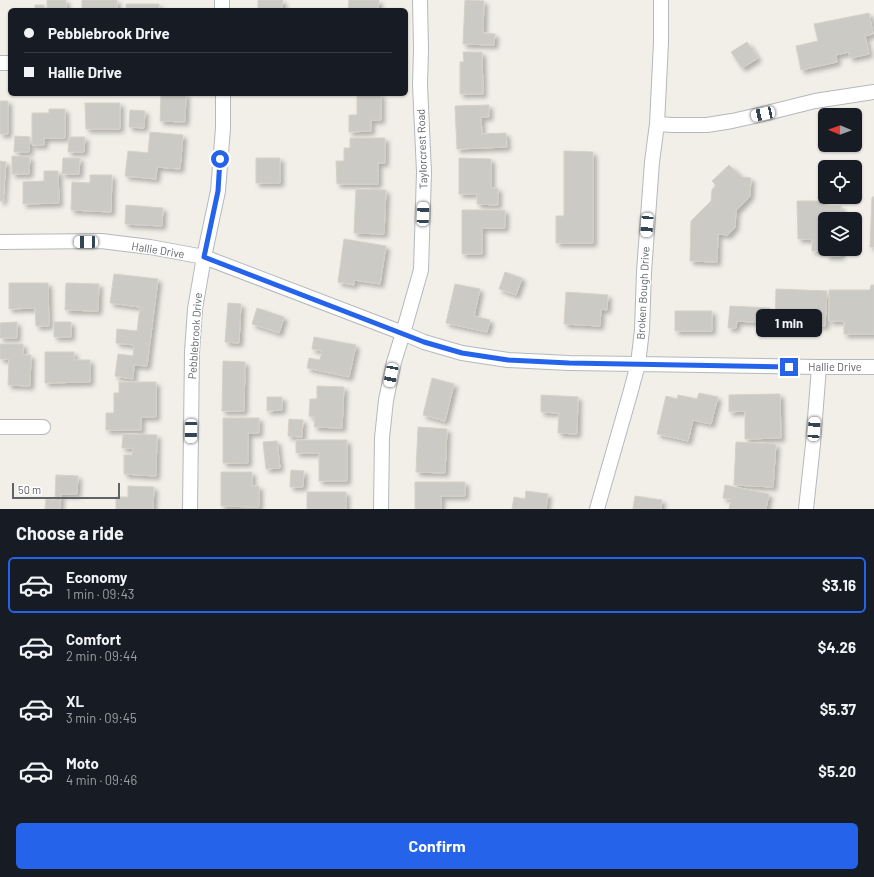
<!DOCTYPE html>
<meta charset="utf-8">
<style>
body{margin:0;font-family:Barlow,sans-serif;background:#242831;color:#f1f3f6;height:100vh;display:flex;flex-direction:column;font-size:15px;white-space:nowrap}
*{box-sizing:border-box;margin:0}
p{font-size:13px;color:#9ea1a6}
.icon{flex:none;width:22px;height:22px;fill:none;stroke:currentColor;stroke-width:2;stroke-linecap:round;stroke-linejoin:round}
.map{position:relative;height:509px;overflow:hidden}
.sheet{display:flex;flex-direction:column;background:#171b24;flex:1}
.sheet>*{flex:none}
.top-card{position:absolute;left:8px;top:8px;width:400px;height:88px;border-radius:6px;box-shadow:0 1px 3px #0004;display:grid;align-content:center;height:88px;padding:0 16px;background:#171b24}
.needle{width:26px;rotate:271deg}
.buttons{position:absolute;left:818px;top:108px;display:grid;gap:8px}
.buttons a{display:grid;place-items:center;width:44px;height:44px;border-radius:6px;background:#171b24;box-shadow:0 1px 3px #0004;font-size:20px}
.scale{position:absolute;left:12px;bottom:10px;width:108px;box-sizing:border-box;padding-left:4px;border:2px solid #5f6368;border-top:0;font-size:11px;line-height:14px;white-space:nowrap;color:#5f6368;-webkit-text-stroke:3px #fff;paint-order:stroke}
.end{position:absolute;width:18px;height:18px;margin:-9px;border:5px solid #2563eb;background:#fff;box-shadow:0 0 0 2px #fff}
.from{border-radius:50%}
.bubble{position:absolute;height:28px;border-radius:6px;background:#171b24;box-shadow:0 1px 3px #0004;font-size:13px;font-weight:700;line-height:28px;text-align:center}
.car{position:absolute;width:12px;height:24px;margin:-12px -6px;border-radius:5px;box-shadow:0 0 3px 1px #0007;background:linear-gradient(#fff 24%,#345 0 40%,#fff 0 76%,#345 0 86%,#fff 0)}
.top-card b{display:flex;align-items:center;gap:14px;height:38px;font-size:15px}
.top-card b+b{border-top:1px solid #363941}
.top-card i{width:10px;height:10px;background:#f1f3f6}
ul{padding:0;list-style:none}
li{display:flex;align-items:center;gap:12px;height:56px;margin:0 8px 6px;padding:0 8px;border:2px solid transparent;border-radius:6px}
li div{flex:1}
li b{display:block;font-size:15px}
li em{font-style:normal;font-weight:700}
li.on{border-color:#2563eb}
li>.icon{width:36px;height:36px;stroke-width:1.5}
h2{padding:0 16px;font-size:18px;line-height:48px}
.primary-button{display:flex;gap:8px;margin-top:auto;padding:8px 16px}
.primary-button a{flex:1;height:46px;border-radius:6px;background:#2563eb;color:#fff;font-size:16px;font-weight:700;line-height:46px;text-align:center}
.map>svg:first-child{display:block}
</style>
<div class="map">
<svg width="874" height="509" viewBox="0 0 874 509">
<defs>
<filter id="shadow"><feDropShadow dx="3.5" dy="3.5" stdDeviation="2" flood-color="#0004"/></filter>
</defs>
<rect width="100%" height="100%" fill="#f1efe8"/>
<!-- building -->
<path fill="#cccac5" stroke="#d6d1c6" filter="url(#shadow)" d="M47,0H66V10H47Z
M82,0H117V10H82Z
M258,0H283L282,9H297V10H258Z
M349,0H379L378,10H348Z
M465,0L484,1L483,33L495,34L494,45L463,44Z
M126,4H159V10H126Z
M35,5H44V10H35Z
M869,13L873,34L865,36L869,54L850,58L849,52L836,55L837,62L801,70L796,46L818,41L814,24Z
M747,42L758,58L742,68L731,52Z
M463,52H482L483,94H460V62H464Z
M161,94H186L185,122L160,121Z
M357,94H381V120H371V131L349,132V115H357Z
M0,101H8V134H0Z
M85,103H120V129H86Z
M489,105V117H481L482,134L506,133L507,147L457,149L455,106Z
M49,109H65V138H44V145H32V113H49Z
M130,110L145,111L144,128L129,127Z
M150,132L183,135L180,169L157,167L156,179L125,176L128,151L148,153Z
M15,136L30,137L29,152H14Z
M69,137H85L84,152H68Z
M350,138H385V163H378V184H337L336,161H344V148H350Z
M564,151L593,152V243H556V216H564Z
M12,156L30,157L29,174H12Z
M63,158H80L79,174H62Z
M256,158H280V183H256Z
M459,158L491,159V188H498V205L477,204V194H459Z
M0,161L6,162L3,201H0Z
M729,165L742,177L751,178L750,196L736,211L735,227L728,235L718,234L717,262L690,261L691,221L711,201L712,190L716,185L712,181Z
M44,171H58L59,203L23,204V182L44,181Z
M90,175H112L111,212L71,210L72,182L90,183Z
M356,189L386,190L384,234L354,233Z
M872,197H874V247H870Z
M797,201H822V206H841V219H825V249H841V256H826V251H812V239H798Z
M126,205L163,208L162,226L125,224Z
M462,210H505V228H482V254H462Z
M344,239L386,246L380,284L354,280V285L338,282Z
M505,272L522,278L516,295L499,289Z
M114,274L158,279L147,366L134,365L133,379L115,376L118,354L133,356L134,345L116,343L117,329L137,331L140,307L110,303Z
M9,283H48L49,326H36L35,308L9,309Z
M66,283L99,284L98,311L65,310Z
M455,284L480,289L474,316L490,320L487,332L446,323Z
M871,285H874V334H844V321H829V290H870Z
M776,289L827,291L825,326L775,324Z
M566,292L608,295L607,310L601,309L600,326L564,324Z
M228,303L241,304L239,343L225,342Z
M730,306L770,308L769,323L737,321L736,328H728Z
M257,308L284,317L279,333L252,324Z
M675,311H712V331H675Z
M17,322V338H0V323Z
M54,322H71V337H54Z
M314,337L356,345L349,377L307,368L309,358L320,360L322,351L312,349Z
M0,344H23V355H31L30,386L8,385L9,359H0Z
M45,352H74V360H90V382L45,383Z
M223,361L245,362L244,411H222Z
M432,378L454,384L445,421L423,415Z
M119,382H156V417H141V430H106V413H114V393H119Z
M317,386L344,387L342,428L314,427L315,417L309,416L310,399H317Z
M699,393L718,397L711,424L693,420L688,441L657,434L666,396L677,399L678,395L697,399Z
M780,394L781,438L745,439V411L729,412V395Z
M541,395L578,397L577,434L558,433L559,413L541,412Z
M267,397H282V410L267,411Z
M223,418H259V433H248V463H223Z
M289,419L303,420L302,437L288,436Z
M418,427L447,429L445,473L416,472Z
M123,434L157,435L156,476L124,474V455H132L133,448H122Z
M296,440H347V481H319V453H296Z
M277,441L280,468L266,469L263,442Z
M736,442L776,444L773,487L734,485Z
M291,470L304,471L303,487H290Z
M221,472H252V486H259V507L221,506Z
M56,475L78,476L77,494H61L60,509H45L46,499L55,500Z
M415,482H465V496H441V509H415Z
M725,485L769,494L766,509H729L731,499L723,498Z
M128,486L154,487L153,509H116V497H128Z
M526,491L548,494L546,509H512L514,497L525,499Z
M307,492H346V509H307Z
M635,496L662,500L661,509H633Z"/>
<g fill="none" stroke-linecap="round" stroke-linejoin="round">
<defs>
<path id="street" d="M222,0V10
M0,63H10
M657,124L673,125H707L732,121L763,114L815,101L874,92
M0,242L101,241L150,247L204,257L403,333L424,342L462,353L508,360L569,363L638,364L819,367H874
M0,427H43
M190,509L192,352L195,309L204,257L218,191L223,128V94
M381,509L382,438L386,400L394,362L403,333L421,270L424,172L420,85L421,49L420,0
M597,509L630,394L638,364L642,330L644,272L652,162L657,124L661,42V0
M806,509L813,444L819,367"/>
</defs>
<!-- street casing -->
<use href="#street" stroke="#b5b8bc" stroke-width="16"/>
<!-- street -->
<use href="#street" stroke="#fff" stroke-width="14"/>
</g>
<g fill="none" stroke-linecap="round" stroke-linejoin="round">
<!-- route -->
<path stroke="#2563eb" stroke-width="5" d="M220,159L218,191L204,257L424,342L462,353L508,360L569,363L789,367"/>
</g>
<g text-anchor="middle" stroke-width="3" stroke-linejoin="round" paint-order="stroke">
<!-- street labels -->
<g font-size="11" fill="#5f6368" stroke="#fff">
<text transform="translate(422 149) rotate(-92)" y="4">Taylorcrest Road</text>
<text transform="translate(158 250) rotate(9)" y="4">Hallie Drive</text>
<text transform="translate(643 293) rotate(-87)" y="4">Broken Bough Drive</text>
<text transform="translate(195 336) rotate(-86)" y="4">Pebblebrook Drive</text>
<text x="835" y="371">Hallie Drive</text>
</g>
</g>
</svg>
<div class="buttons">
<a><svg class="needle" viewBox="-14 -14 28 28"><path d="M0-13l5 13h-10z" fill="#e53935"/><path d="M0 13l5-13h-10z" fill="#9ea1a6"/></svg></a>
<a><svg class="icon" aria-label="locate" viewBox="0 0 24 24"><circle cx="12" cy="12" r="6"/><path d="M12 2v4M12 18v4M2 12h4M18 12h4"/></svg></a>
<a><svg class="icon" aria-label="layers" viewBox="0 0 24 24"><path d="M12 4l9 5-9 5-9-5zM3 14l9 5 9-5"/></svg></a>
</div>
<div class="scale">50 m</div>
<i class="end from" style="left:220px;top:159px"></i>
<i class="end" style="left:789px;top:367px"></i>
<div class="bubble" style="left:756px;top:309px;width:66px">1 min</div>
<i class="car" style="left:763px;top:114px;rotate:258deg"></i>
<i class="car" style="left:423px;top:214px;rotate:2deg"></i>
<i class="car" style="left:647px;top:225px;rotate:184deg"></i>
<i class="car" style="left:86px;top:242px;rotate:270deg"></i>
<i class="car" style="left:391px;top:375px;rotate:191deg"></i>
<i class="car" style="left:814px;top:429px;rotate:4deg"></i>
<i class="car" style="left:191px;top:431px;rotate:181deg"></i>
<div class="top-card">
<b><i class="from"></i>Pebblebrook Drive</b>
<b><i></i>Hallie Drive</b>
</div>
</div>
<section class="sheet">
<h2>Choose a ride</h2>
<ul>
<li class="on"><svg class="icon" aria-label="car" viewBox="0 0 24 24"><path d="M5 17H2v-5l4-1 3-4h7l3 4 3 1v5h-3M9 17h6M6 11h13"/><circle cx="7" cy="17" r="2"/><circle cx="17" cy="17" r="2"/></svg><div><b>Economy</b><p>1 min · 09:43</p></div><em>$3.16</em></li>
<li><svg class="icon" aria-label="car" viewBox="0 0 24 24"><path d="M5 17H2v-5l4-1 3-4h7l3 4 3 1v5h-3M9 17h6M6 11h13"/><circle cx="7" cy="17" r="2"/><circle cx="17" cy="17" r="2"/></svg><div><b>Comfort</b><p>2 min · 09:44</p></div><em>$4.26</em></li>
<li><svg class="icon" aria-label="car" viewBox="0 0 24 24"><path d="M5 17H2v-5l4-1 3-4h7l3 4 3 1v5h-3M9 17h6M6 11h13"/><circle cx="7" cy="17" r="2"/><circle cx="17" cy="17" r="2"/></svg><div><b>XL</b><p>3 min · 09:45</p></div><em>$5.37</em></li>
<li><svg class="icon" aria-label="car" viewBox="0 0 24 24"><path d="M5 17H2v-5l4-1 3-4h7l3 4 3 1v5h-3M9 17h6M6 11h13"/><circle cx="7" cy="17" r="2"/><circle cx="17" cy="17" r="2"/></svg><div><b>Moto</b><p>4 min · 09:46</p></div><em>$5.20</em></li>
</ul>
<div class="primary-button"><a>Confirm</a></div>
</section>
